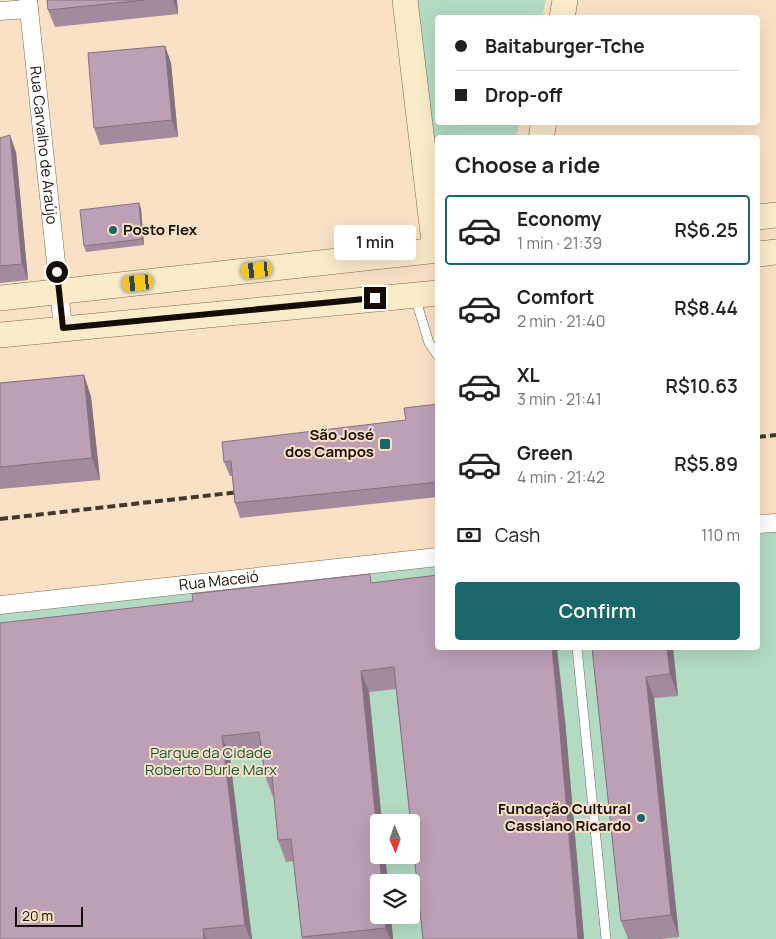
<!DOCTYPE html>
<meta charset="utf-8">
<style>
body{margin:0;font-family:Manrope,sans-serif;background:#f6f6f6;color:#202124;height:100vh;display:flex;flex-direction:column;font-size:19px;white-space:nowrap}
*{box-sizing:border-box;margin:0}
p{font-size:16px;color:#757577}
.icon{flex:none;width:28px;height:28px;fill:none;stroke:currentColor;stroke-width:2;stroke-linecap:round;stroke-linejoin:round}
.map{position:relative;flex:1;overflow:hidden}
.side{position:absolute;left:435px;top:135px;width:325px;height:515px;display:flex;flex-direction:column;background:#fff;border-radius:5px;box-shadow:0 5px 20px #0002}
.side>*{flex:none}
.hud{position:absolute;left:435px;top:15px;width:325px;height:110px;border-radius:5px;box-shadow:0 5px 20px #0002;display:grid;align-content:center;height:110px;padding:0 20px;background:#fff}
.needle{width:32px;rotate:178deg}
.tools{position:absolute;left:370px;top:814px;display:grid;gap:10px}
.tools a{display:grid;place-items:center;width:50px;height:50px;border-radius:5px;background:#fff;box-shadow:0 5px 20px #0002;font-size:25px}
.scale{position:absolute;left:15px;bottom:12px;width:68px;box-sizing:border-box;padding-left:5px;border:2px solid #150d05;border-top:0;font-size:14px;line-height:18px;white-space:nowrap;color:#150d05;-webkit-text-stroke:4px #fae1c6;paint-order:stroke}
.end{position:absolute;width:22px;height:22px;margin:-11px;border:6px solid #150d05;background:#fff;box-shadow:0 0 0 2px #fff}
.from{border-radius:50%}
.bubble{position:absolute;height:35px;border-radius:5px;background:#fff;box-shadow:0 5px 20px #0002;font-size:16px;font-weight:600;line-height:35px;text-align:center}
.car{position:absolute;width:15px;height:30px;margin:-15px -8px;border-radius:6px;box-shadow:0 0 4px 1px #0007;background:linear-gradient(#f5c518 24%,#345 0 40%,#f5c518 0 76%,#345 0 86%,#f5c518 0)}
.hud b{display:flex;align-items:center;gap:18px;height:48px;font-size:19px}
.hud b+b{border-top:1px solid #e0e0e0}
.hud i{width:12px;height:12px;background:#202124}
ul{padding:0;list-style:none}
li{display:flex;align-items:center;gap:15px;height:70px;margin:0 10px 8px;padding:0 10px;border:2px solid transparent;border-radius:5px}
li div{flex:1}
li b{display:block;font-size:19px}
li em{font-style:normal;font-weight:600}
li.active{border-color:#19676a}
li>.icon{width:45px;height:45px;stroke-width:1.5}
h2{padding:0 20px;font-size:22px;line-height:60px}
.pay{display:flex;align-items:center;gap:12px;height:55px;padding:0 20px;font-size:19px}
.pay p{margin-inline-start:auto}
.button{display:flex;gap:10px;margin-top:auto;padding:10px 20px}
.button a{flex:1;height:58px;border-radius:5px;background:#19676a;color:#fff;font-size:20px;font-weight:600;line-height:58px;text-align:center}
.map>svg:first-child{display:block}
</style>
<div class="map">
<svg width="776" height="939" viewBox="0 0 776 939">
<rect width="100%" height="100%" fill="#fae1c6"/>
<!-- green -->
<path fill="#b3dbc3" fill-rule="evenodd" d="M411,0H546L542,17L438,18V122L520,123L516,137L438,138L437,198Z
M776,529V939H0V605L437,562L438,648H758V531ZM379,822H411V855H379ZM379,882H411V915H379Z"/>
<g fill="none" stroke-linecap="round" stroke-linejoin="round">
<defs>
<path id="lane" d="M415,297L429,343L438,356
M577,648L606,939"/>
<g id="street">
<path id="s1" d="M28,0L63,328"/>
<path d="M0,11L29,9"/>
<path d="M758,524L776,523"/>
<path id="s2" d="M0,605L438,557"/>
</g>
<path id="secondary" d="M405,0L435,250
M562,18L565,0
M541,138L544,122
M758,217L776,215
M758,254L776,252
M0,298L438,250
M0,335L438,293"/>
</defs>
<!-- lane casing -->
<use href="#lane" stroke="#7c664e" stroke-width="10"/>
<!-- street casing -->
<use href="#street" stroke="#7c664e" stroke-width="19"/>
<!-- secondary casing -->
<use href="#secondary" stroke="#7c664e" stroke-width="26"/>
<!-- lane -->
<use href="#lane" stroke="#fff" stroke-width="9"/>
<!-- street -->
<use href="#street" stroke="#fff" stroke-width="18"/>
<!-- secondary -->
<use href="#secondary" stroke="#faecc9" stroke-width="25"/>
<!-- rail -->
<path stroke="#44382c" stroke-width="4" stroke-dasharray="8 4" stroke-linecap="butt" d="M758,437L776,435
M0,519L248,491"/>
</g>
<!-- wall -->
<path fill="#a38a9d" d="M47,0H177L178,14L55,27L48,10Z
M165,46L171,63L178,137L100,145L94,128Z
M0,138L16,152L28,280L0,283Z
M139,203L141,209L144,245L86,252L84,246Z
M84,375L91,397L100,480L0,489V383Z
M438,404V497L240,518L235,503L232,476H230L224,462L406,420Z
M373,583L565,720L584,939H423L396,689L369,692L382,822H379L393,939H302L294,861L286,862L278,840L274,797H273L265,776L262,754L230,758L252,939H0Z
M592,648H673L678,696L654,698L679,937L661,939H628L621,921Z"/>
<!-- shaded-wall -->
<path fill="#84707f" d="M173,0H177L178,14Z
M165,46L171,63L178,137L172,120Z
M10,135L16,152L28,280L22,264Z
M139,203L141,209L144,245L142,239Z
M84,375L91,397L100,480L92,458Z
M552,648H557L565,720L584,939H578Z
M667,648H673L678,696L670,674Z
M361,671L369,692L382,822H379V850Z
M646,677L654,698L679,937L671,915Z
M222,736L230,758L252,939H250L245,925Z
M379,855H385L388,882H382Z
M385,915H391L393,939H390L386,928Z
M203,929L206,939H204Z"/>
<!-- building -->
<path fill="#bda0b6" stroke="#84707f" d="M47,0H145L48,10Z
M165,46L172,120L94,128L88,53Z
M10,135L22,264L0,266V138Z
M139,203L142,239L84,246L80,210Z
M84,375L92,458L0,467V383Z
M438,404V482L235,503L231,461L224,462L222,442L406,420L404,408Z
M370,574L371,583L438,575V648H552L557,698L578,939H423L394,667L361,671L382,882H379V915H385L386,928L302,937L291,839L278,840L272,775L265,776L259,732L222,736L245,925L203,929L204,939H0V623L193,601L192,594Z
M592,648H667L670,674L646,677L671,915L621,921Z"/>
<g fill="none" stroke-linecap="round" stroke-linejoin="round">
<!-- route -->
<path stroke="#150d05" stroke-width="6" d="M57,272L63,328L375,298"/>
</g>
<!-- markers -->
<g fill="#19676a" stroke="#fae1c6" stroke-width="2">
<circle cx="113" cy="230" r="5"/>
<rect x="379" y="438" width="12" height="12" rx="2.5"/>
<circle cx="641" cy="818" r="5"/>
</g>
<g text-anchor="middle" stroke-width="4" stroke-linejoin="round" paint-order="stroke">
<!-- street labels -->
<g font-size="15" fill="#150d05" stroke="#fae1c6">
<text dy="5" stroke="none"><textPath href="#s1" startOffset="146">Rua Carvalho de Araújo</textPath></text>
<text dy="5" stroke="none"><textPath href="#s2" startOffset="220">Rua Maceió</textPath></text>
</g>
<!-- poi labels -->
<g font-size="15" font-weight="bold" fill="#150d05" stroke="#fae1c6" text-anchor="end">
<text x="123" y="235" text-anchor="start">Posto Flex</text>
<text x="374" y="440">São José<tspan x="374" dy="17">dos Campos</tspan></text>
<text x="631" y="814">Fundação Cultural<tspan x="631" dy="17">Cassiano Ricardo</tspan></text>
</g>
<!-- park labels -->
<g font-size="15" fill="#0e5a39" stroke="#fae1c6">
<text x="211" y="758">Parque da Cidade<tspan x="211" dy="17">Roberto Burle Marx</tspan></text>
</g>
</g>
</svg>
<div class="tools">
<a><svg class="needle" viewBox="-14 -14 28 28"><path d="M0-13l5 13h-10z" fill="#e53935"/><path d="M0 13l5-13h-10z" fill="#757577"/></svg></a>
<a><svg class="icon" aria-label="layers" viewBox="0 0 24 24"><path d="M12 4l9 5-9 5-9-5zM3 14l9 5 9-5"/></svg></a>
</div>
<div class="scale">20 m</div>
<i class="end from" style="left:57px;top:272px"></i>
<i class="end" style="left:375px;top:298px"></i>
<div class="bubble" style="left:334px;top:225px;width:82px">1 min</div>
<i class="car" style="left:257px;top:270px;rotate:264deg"></i>
<i class="car" style="left:138px;top:283px;rotate:264deg"></i>
<div class="hud">
<b><i class="from"></i>Baitaburger-Tche</b>
<b><i></i>Drop-off</b>
</div>
<section class="side">
<h2>Choose a ride</h2>
<ul>
<li class="active"><svg class="icon" aria-label="car" viewBox="0 0 24 24"><path d="M5 17H2v-5l4-1 3-4h7l3 4 3 1v5h-3M9 17h6M6 11h13"/><circle cx="7" cy="17" r="2"/><circle cx="17" cy="17" r="2"/></svg><div><b>Economy</b><p>1 min · 21:39</p></div><em>R$6.25</em></li>
<li><svg class="icon" aria-label="car" viewBox="0 0 24 24"><path d="M5 17H2v-5l4-1 3-4h7l3 4 3 1v5h-3M9 17h6M6 11h13"/><circle cx="7" cy="17" r="2"/><circle cx="17" cy="17" r="2"/></svg><div><b>Comfort</b><p>2 min · 21:40</p></div><em>R$8.44</em></li>
<li><svg class="icon" aria-label="car" viewBox="0 0 24 24"><path d="M5 17H2v-5l4-1 3-4h7l3 4 3 1v5h-3M9 17h6M6 11h13"/><circle cx="7" cy="17" r="2"/><circle cx="17" cy="17" r="2"/></svg><div><b>XL</b><p>3 min · 21:41</p></div><em>R$10.63</em></li>
<li><svg class="icon" aria-label="car" viewBox="0 0 24 24"><path d="M5 17H2v-5l4-1 3-4h7l3 4 3 1v5h-3M9 17h6M6 11h13"/><circle cx="7" cy="17" r="2"/><circle cx="17" cy="17" r="2"/></svg><div><b>Green</b><p>4 min · 21:42</p></div><em>R$5.89</em></li>
</ul>
<div class="pay"><svg class="icon" aria-label="cash" viewBox="0 0 24 24"><path d="M3 7h18v10H3z"/><circle cx="12" cy="12" r="2"/></svg>Cash<p>110 m</p></div>
<div class="button"><a>Confirm</a></div>
</section>
</div>
